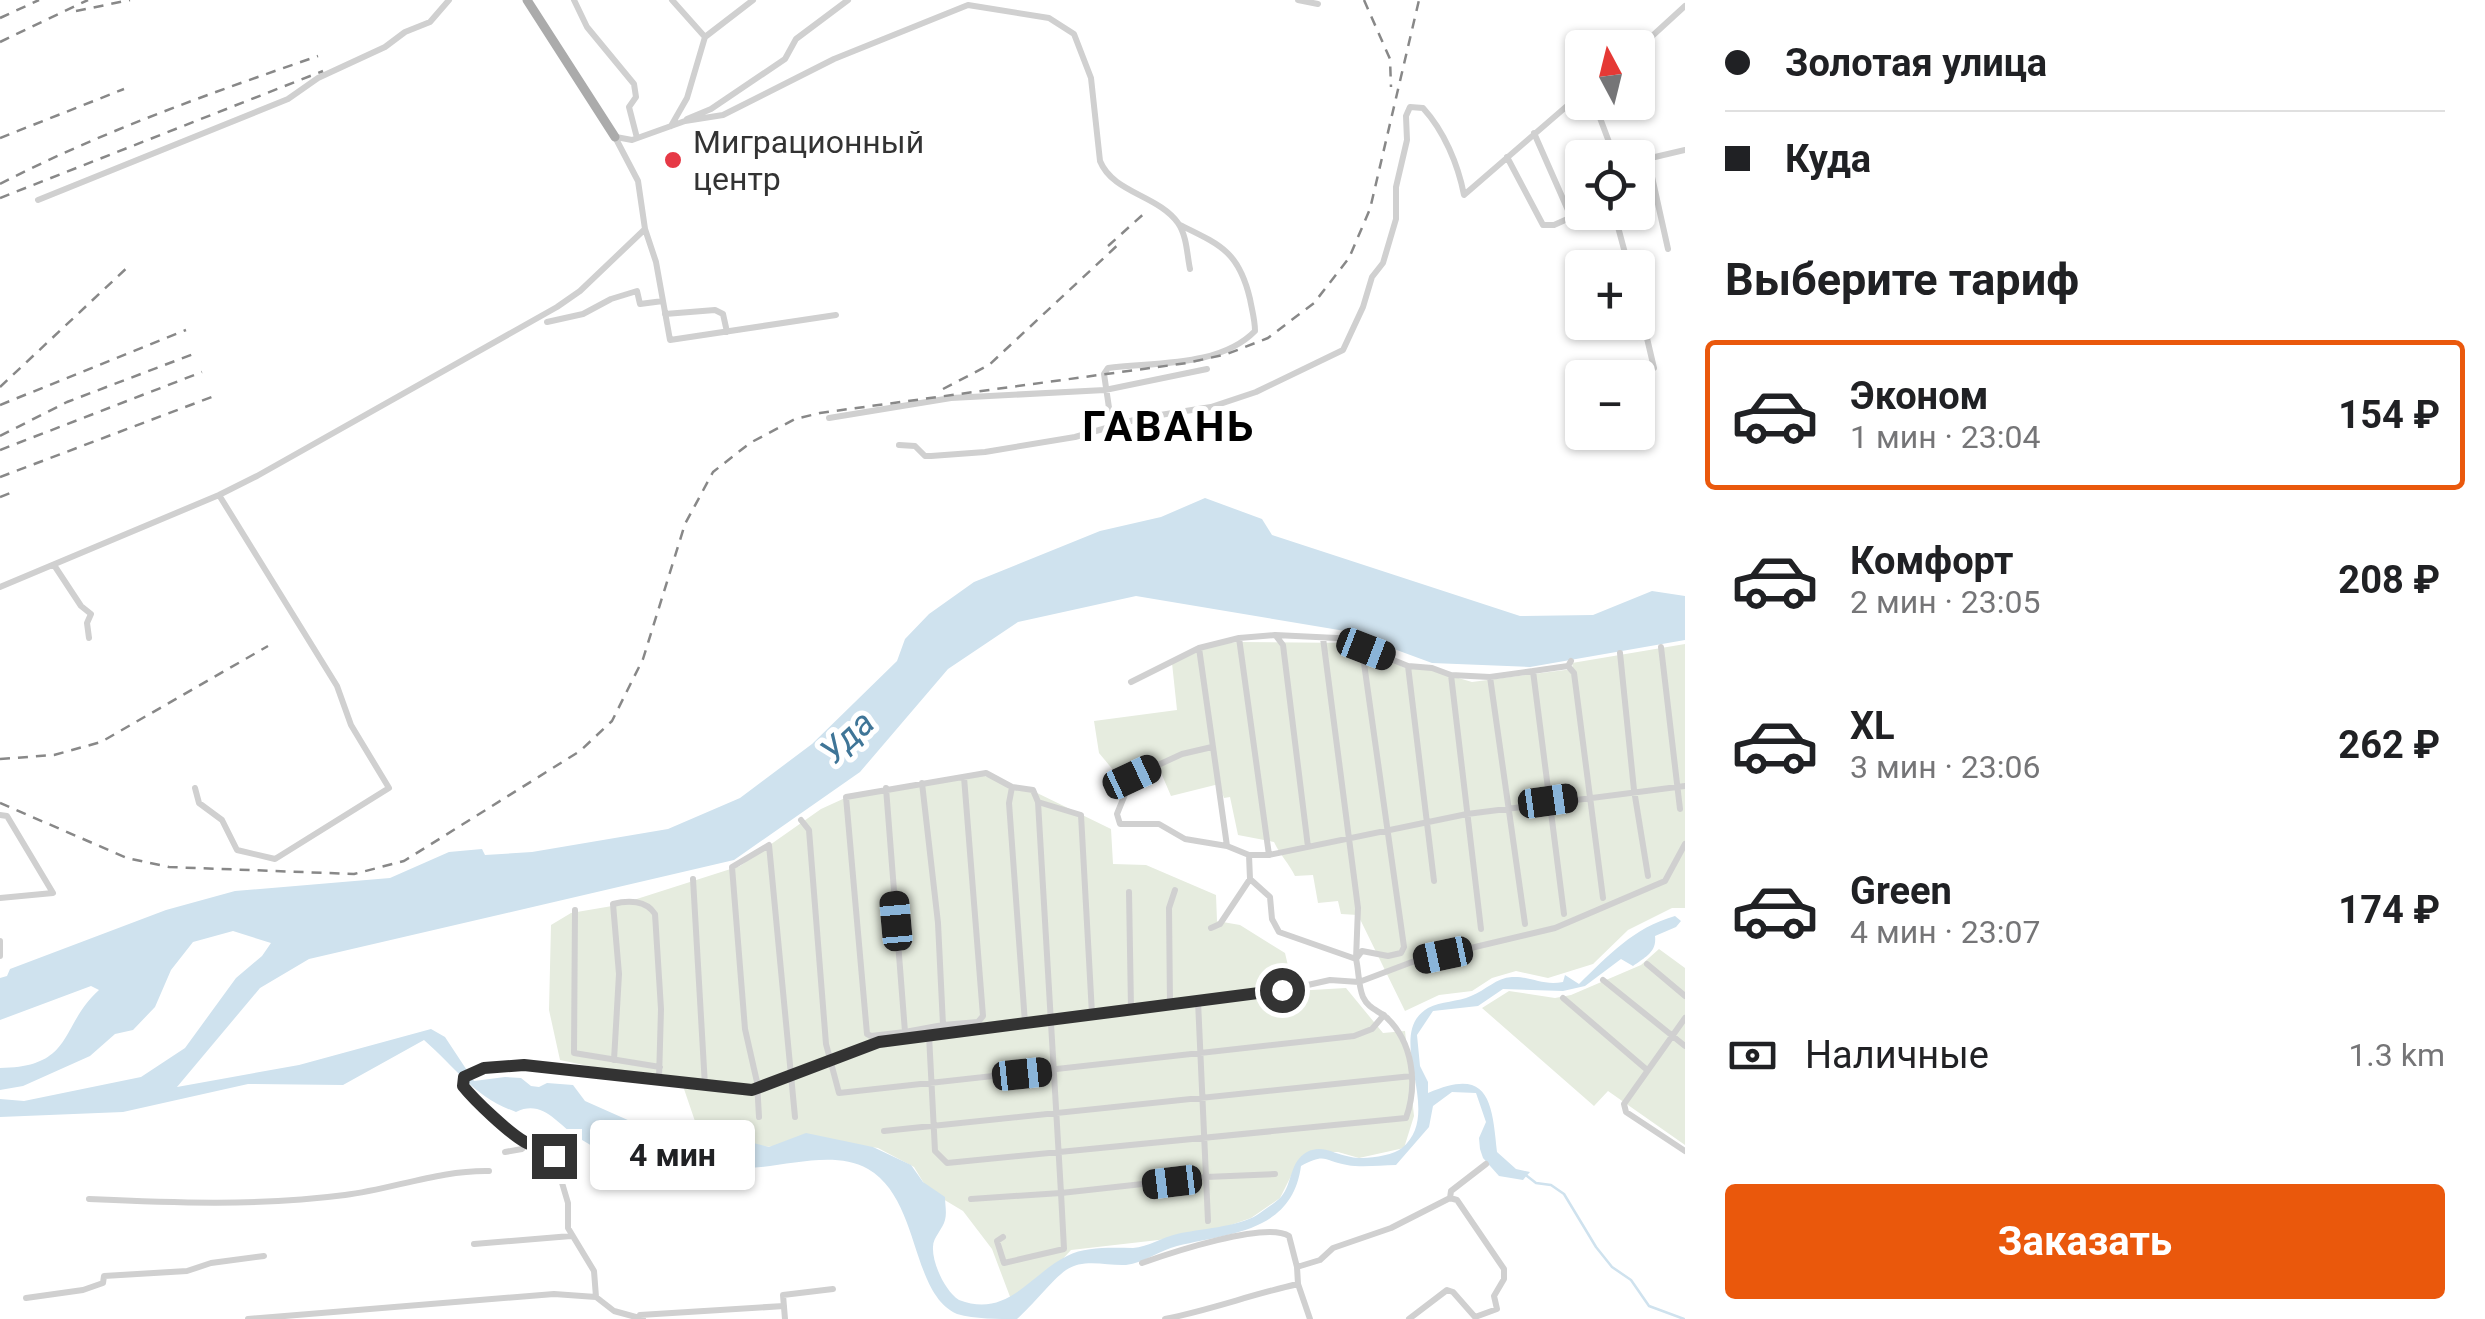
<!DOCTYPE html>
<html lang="ru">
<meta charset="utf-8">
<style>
body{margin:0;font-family:Roboto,sans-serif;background:#f6f6f6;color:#202124;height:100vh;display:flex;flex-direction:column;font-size:38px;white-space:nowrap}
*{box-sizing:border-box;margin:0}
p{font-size:32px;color:#757577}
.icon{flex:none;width:55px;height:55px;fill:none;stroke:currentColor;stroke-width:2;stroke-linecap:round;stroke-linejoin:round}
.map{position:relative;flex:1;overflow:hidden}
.panel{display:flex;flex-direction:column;background:#fff;width:800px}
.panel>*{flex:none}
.banner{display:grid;align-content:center;height:220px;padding:0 40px;background:#fff}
.needle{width:65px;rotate:353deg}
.controls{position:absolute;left:1565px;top:30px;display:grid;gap:20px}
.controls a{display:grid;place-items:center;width:90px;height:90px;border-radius:10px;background:#fff;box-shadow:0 2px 8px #0004;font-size:50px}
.end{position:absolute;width:45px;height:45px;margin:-22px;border:12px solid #333;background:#fff;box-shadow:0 0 0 5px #fff}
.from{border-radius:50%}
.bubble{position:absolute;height:70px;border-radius:10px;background:#fff;box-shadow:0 2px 8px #0004;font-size:32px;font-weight:700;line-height:70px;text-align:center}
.car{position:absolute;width:30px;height:60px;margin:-30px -15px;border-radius:12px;box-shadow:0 0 8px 2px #0007;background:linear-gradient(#222 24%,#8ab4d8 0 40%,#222 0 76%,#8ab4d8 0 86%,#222 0)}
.banner b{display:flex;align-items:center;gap:35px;height:95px;font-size:38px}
.banner b+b{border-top:2px solid #e0e0e0}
.banner i{width:25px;height:25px;background:#202124}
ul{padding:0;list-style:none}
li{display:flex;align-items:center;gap:30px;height:150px;margin:0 20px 15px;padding:0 20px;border:5px solid transparent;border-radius:10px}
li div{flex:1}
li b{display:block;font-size:38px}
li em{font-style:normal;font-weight:700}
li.active{border-color:#ea580c}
li>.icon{width:90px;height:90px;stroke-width:1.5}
h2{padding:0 40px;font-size:45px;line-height:120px}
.pay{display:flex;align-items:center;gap:25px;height:110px;padding:0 40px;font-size:38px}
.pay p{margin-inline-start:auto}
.action{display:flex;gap:20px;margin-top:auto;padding:20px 40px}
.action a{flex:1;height:115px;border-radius:10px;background:#ea580c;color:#fff;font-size:40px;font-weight:700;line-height:115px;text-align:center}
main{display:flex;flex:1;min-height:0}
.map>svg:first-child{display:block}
</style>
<main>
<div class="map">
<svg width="1685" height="1319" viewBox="0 0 1685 1319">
<rect width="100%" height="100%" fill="#fff"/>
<!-- green -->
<path fill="#e6ecdf" d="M1237,642L1353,643L1405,668L1431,670L1472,682L1573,669L1572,663L1685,644V908H1672L1628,930L1593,964L1548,978L1516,971L1492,978L1472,991L1439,995L1405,1011L1358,915L1341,914L1338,901L1318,903L1313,875L1295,876C1290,865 1280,855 1274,842L1238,835L1230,797L1224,798L1219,784L1171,796L1156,761L1130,772L1114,771L1099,753L1094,721L1177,710L1172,663L1205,646Z
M978,774L1033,791L1111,829L1113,864L1146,865L1216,895L1217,921L1240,925L1285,953L1294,991L1346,988L1383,1033L1405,1031L1414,1116L1404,1148L1359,1158L1338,1152H1314L1292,1174L1280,1198L1251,1218L1202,1235L1071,1250L1035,1289L1012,1302L992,1249L963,1211L928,1190L914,1167L878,1148L803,1137L777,1147L752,1146L699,1133L683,1086L560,1060L549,1010L551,925L571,913L618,905L740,866L821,809L856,793Z
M1659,949L1685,968V1145L1608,1091L1594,1106L1482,1008L1509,991L1555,998L1571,995L1641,965Z"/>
<!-- water -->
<path fill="#cfe2ee" d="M1205,498L1262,519L1272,535L1520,616L1593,615L1652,591L1685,596V640L1530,667L1432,663L1345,631L1136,596L1018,622L948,669L860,772L734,860L309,959L260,988L177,1087L299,1065L431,1029L445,1037L474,1081L505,1077L521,1078L531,1086L539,1087L547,1083L573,1085L585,1101L630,1121L720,1134L769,1147L806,1133L873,1147L911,1165L923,1182L945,1197C945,1204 947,1213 945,1220C943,1229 933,1237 933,1247C932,1263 945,1291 959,1300C1008,1319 1030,1274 1067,1256C1087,1246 1112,1248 1133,1248C1148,1247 1163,1237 1177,1234C1198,1229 1238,1227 1257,1215C1264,1210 1275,1203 1281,1197C1293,1183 1289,1162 1307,1152C1323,1144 1335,1155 1351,1157C1364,1160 1392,1156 1402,1148C1446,1112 1382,1035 1428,1008C1441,1001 1458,1002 1471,996C1486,990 1496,978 1512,977C1531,976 1542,986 1563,982L1565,975L1579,984C1609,955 1633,928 1675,916L1681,921L1676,927L1655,936C1657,952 1645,957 1633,966L1621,959L1585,986L1563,991L1503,989L1478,1006L1433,1011L1417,1035L1420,1066L1428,1082V1093C1489,1066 1492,1101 1497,1152L1516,1169L1530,1172L1523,1180L1499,1176L1483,1158L1480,1149L1479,1138L1486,1122L1476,1093L1452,1092L1433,1106L1429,1127L1396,1165C1380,1165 1363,1168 1347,1165C1324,1161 1326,1152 1301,1166C1292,1233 1229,1233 1177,1246C1160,1250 1144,1263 1126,1265C1107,1266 1084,1258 1066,1270C1052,1280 1032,1306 1017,1319C998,1319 975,1319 957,1314C910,1293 921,1200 868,1169C827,1146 770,1174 725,1167C718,1166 719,1163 713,1160C692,1150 668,1148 646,1146L634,1163L623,1168C608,1157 593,1146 577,1137C557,1124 543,1099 516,1112C474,1097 457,1069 424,1040L343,1085L248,1084L123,1112L0,1117V1099L24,1101L141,1077L185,1048L236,978L262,956L271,943L233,931L193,942L171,970L155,1007L133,1030L115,1034L90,1056L23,1086L0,1090V1068C75,1067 59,1026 99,990L91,986L0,1020V978L7,976L10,969L166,910L235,891L390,878L449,852L482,849L485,855L532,852L668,829L740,798L812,744L897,661L905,639L929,614L974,582L1100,531L1161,517Z"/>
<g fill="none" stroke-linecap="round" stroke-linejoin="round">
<!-- stream -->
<path stroke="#cfe2ee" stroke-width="2.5" d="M1527,1176L1536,1183L1551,1185L1564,1194L1596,1247L1612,1267L1631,1280L1649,1306L1684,1319"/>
<!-- minor -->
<path stroke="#d0d0d0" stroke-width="6" d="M574,0L587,27L634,84L636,97L629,107L637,138
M672,0L705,37
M1298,0L1318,4
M1638,49L1685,6
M1594,102L1615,158
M687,119L711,109L785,59L796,39L848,0
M671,126L687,98L705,37L753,0
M1534,133L1571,217
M616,137L632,140L685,121L723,115L834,59L968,5L1049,18L1074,34L1091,78L1100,161C1113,193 1158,195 1178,223C1187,236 1187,255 1190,269
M1507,157L1543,225H1554L1583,212
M1648,159L1668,249
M1638,161L1685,150
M38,200L288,99L318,78L385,47L405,32L430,22L449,0
M1614,212L1629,268
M645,229L656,262L670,340L836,315
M1638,300L1654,368
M665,314L715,310L723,314L727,332
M547,322L583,314L611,299L637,291L640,304L663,301
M829,418L951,398L1105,390L1207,369
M1112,428L1104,374L1108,368C1155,362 1220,367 1255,331C1255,320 1252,310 1250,299C1239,252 1221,245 1180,225
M899,445L915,446L925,456H931L985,452L1075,437L1141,418L1211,407L1256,392L1343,350L1363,307L1372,277L1383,263L1396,219V187L1407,140L1406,116L1410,107L1423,108C1444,131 1458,164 1464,195L1582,93
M54,565L81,606L91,614L87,623L89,638
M0,587L219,495L257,476L557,307L580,291L645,229L638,181L615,137
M1276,636L1283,645L1308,847
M1239,638L1269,855
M1323,638L1358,908L1356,959L1362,951L1388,956L1401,953L1404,947L1361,642
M1661,647L1680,809
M1199,648L1227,846
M1620,653L1634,790L1648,876
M1408,666L1434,881
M1568,666L1574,673L1603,898
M1533,671L1564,914
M1451,675L1481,929
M1490,677L1525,924
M1131,682L1199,648L1239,638L1275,635L1357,639L1366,649L1408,666L1432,668L1451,675L1490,677L1568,666L1571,661
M1212,747L1182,754L1132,777L1117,814L1120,824H1159L1185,839L1227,846L1249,855H1269L1467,814L1685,786
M1012,787L1009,803L1025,1023
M195,788L199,803L222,820L237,850L275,859L389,788L351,725L337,686L219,495
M886,788L905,1032L871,1036L867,1034L846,797L986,773L1012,787L1033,790L1038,802L1081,815L1092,1014
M0,815L7,816L53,893L0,898
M801,820L809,830L826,1044L839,1093L1354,1036L1372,1029L1384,1015
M693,879L705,1086
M1129,892L1131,1009
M575,910L574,1053L660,1067
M1211,928L1220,924L1250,879L1249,855
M0,941V956
M1647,964L1685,996
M1603,980L1685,1046
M1563,998L1646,1069
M1198,1001L1208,1221
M1170,1005L1169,908L1175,890
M1685,1018L1624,1104L1626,1112L1685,1151
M943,1025L978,1022L983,1016L964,777
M905,1032L943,1025L938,923L922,783
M929,1035L935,1151L947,1163L1406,1118C1418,1084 1413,1042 1386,1017C1377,1010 1368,1008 1363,997C1358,985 1359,971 1356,959L1279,932L1272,919L1270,897L1250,879
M614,1060L619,974L613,904C628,900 646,900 655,914L661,1009L659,1079
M759,1117L757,1082L745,1029L732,867L769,845L795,1117
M884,1131L1412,1076
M505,1152L522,1149L527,1144
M89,1199C174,1203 260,1206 345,1195C393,1189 440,1170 489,1171
M971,1199L1061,1193L1038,802
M1003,1237L997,1241L1004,1263L1064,1249L1061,1193L1206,1177L1275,1174
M474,1244L571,1236
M1142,1263C1170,1253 1266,1221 1289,1236L1297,1267
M596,1297L594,1271L568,1228V1203L554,1156L545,1147L527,1144L475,1100L462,1082L474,1071L484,1068L525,1065L752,1090L879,1043L1281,991L1330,980L1359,982L1412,962L1555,928L1665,881L1685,844
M26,1298L83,1290L103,1283L104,1276L187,1271L211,1263L264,1256
M640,1315L784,1306
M248,1319L554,1294L596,1297L614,1311L643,1319
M785,1319L783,1295L833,1289
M1165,1319C1210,1310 1253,1294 1298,1284
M1310,1319L1298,1284L1297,1267L1320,1260L1333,1248L1391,1228L1450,1198L1451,1191L1486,1164
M1409,1319L1447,1290L1453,1292L1475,1317L1497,1309L1494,1296L1504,1279V1269L1457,1200L1450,1198"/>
<!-- major -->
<path stroke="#ababab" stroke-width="9" d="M527,0L615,137"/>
<!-- rail -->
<path stroke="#888" stroke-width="2.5" stroke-dasharray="10 8" stroke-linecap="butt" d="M1364,0L1390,59L1391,87
M76,11L130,0
M0,18L39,0
M0,42L88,0
M0,138L124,89
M0,184C100,132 211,93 318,56
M0,198L323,71
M1108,246L1148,210
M0,387L131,264
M943,389L989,365L1122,241
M0,405L186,330
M0,436L67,402L196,353
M0,450L202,372
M0,477L217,395
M0,497L13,492
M0,759L54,755L101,742L268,646
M0,803L127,858L169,867L354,874L404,861L580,751L612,721L643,659L685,524L713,472L750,443L795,419L820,413L1187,363L1227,354L1268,338L1314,303L1349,258L1370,209L1419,0"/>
</g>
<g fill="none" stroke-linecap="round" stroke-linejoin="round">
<!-- route -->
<path stroke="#333" stroke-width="12" d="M554,1156C545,1145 537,1149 525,1142C509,1133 475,1101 463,1086L464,1077L484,1068L524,1065L752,1090L879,1042L1282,990"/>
</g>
<!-- markers -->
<circle fill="#e63946" stroke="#fff" stroke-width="4" cx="673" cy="160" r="10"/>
<g text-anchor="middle" stroke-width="10" stroke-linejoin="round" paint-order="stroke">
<!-- poi labels -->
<g font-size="32" fill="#333" stroke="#fff" text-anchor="start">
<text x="693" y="153">Миграционный<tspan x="693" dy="37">центр</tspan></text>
</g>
<!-- water labels -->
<g font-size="35" font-style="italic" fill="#3f7597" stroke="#fff">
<text transform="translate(847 737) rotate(-43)" y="12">Уда</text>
</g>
<!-- district labels -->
<g font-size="42" font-weight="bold" letter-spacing="2.5" fill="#000" stroke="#fff">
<text x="1169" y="441">ГАВАНЬ</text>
</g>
</g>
</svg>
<div class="controls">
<a><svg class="needle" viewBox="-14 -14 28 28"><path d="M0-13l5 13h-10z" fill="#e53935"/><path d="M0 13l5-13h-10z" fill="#757577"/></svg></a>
<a><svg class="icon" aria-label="locate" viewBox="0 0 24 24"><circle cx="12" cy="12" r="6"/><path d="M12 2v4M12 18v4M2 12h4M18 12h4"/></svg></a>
<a>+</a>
<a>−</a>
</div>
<i class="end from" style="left:1282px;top:990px"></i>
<i class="end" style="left:554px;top:1156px"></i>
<div class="bubble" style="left:590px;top:1120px;width:165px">4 мин</div>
<i class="car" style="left:1366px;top:649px;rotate:111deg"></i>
<i class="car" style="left:1132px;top:777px;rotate:65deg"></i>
<i class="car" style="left:1548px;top:801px;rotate:82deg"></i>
<i class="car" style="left:896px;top:921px;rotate:355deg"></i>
<i class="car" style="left:1443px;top:955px;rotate:258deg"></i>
<i class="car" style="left:1022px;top:1074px;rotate:84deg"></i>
<i class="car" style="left:1172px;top:1182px;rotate:263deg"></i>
</div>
<section class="panel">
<div class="banner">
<b><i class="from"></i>Золотая улица</b>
<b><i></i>Куда</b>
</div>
<h2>Выберите тариф</h2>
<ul>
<li class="active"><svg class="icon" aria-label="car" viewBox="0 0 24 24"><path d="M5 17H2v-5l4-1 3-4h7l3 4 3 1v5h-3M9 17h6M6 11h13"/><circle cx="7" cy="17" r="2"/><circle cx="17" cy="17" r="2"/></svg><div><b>Эконом</b><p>1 мин · 23:04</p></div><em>154 ₽</em></li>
<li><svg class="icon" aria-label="car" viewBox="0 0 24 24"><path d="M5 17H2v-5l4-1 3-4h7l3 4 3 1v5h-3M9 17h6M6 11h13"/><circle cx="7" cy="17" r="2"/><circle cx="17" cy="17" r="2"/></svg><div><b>Комфорт</b><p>2 мин · 23:05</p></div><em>208 ₽</em></li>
<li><svg class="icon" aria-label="car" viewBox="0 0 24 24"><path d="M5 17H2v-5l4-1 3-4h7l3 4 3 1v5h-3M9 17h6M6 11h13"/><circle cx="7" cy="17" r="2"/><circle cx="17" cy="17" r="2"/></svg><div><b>XL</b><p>3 мин · 23:06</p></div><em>262 ₽</em></li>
<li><svg class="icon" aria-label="car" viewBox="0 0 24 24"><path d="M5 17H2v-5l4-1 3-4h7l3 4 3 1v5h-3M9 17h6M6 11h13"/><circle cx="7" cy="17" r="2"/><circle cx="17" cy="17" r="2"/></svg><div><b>Green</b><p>4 мин · 23:07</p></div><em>174 ₽</em></li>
</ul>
<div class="pay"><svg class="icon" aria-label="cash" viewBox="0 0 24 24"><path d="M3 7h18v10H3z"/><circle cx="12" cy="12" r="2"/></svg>Наличные<p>1.3 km</p></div>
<div class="action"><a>Заказать</a></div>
</section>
</main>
